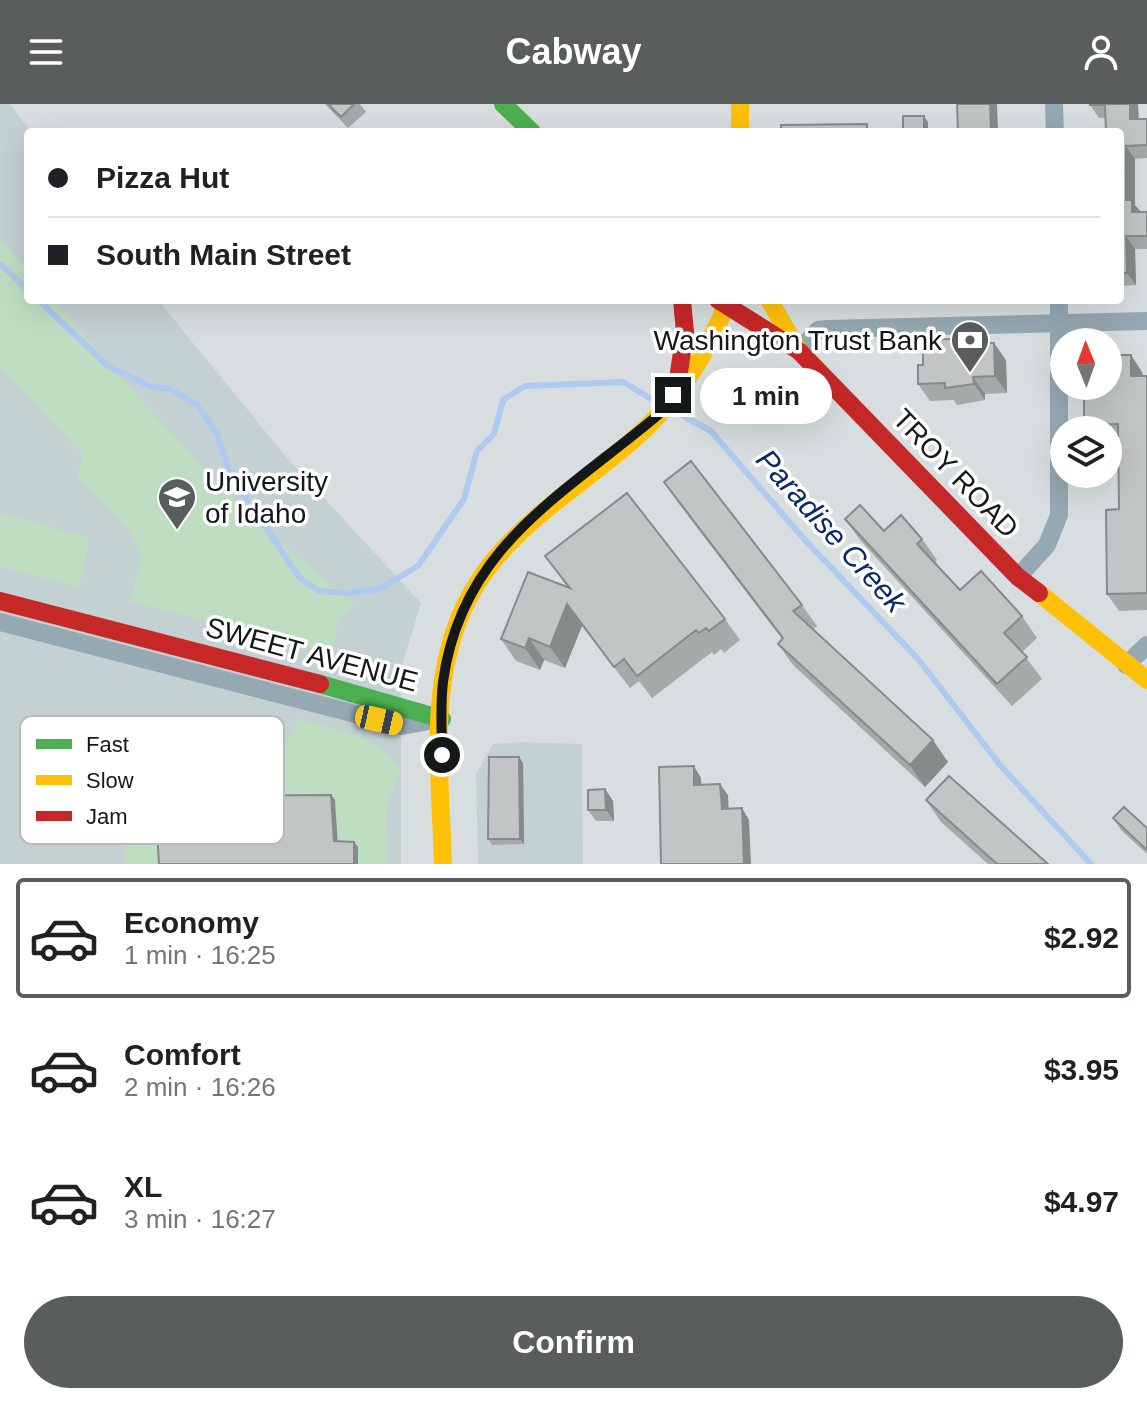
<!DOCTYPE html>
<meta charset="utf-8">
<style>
body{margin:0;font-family:Helvetica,sans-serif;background:#f2f2f2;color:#202124;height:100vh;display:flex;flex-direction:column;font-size:30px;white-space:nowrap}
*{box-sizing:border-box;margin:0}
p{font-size:26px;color:#757577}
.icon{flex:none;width:44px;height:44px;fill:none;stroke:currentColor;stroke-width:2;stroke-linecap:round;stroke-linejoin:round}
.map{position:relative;height:760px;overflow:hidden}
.details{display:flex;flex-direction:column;background:#fff;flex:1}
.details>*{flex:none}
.hud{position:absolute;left:24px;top:24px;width:1100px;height:176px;border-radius:8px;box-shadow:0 8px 32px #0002;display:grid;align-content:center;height:176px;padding:0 24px;background:#fff}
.needle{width:52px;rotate:359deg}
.tools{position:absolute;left:1050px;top:224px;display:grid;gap:16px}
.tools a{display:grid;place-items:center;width:72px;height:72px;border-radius:50%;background:#fff;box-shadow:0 8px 32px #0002;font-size:40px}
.end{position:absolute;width:36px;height:36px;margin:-18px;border:10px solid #141818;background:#fff;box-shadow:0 0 0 4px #fff}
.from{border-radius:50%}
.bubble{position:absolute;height:56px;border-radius:28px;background:#fff;box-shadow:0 8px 32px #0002;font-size:26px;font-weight:800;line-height:56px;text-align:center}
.car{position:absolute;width:24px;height:48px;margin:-24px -12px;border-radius:10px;box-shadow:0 0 6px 2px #0007;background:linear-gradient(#f5c518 24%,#345 0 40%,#f5c518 0 76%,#345 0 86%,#f5c518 0)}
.hud b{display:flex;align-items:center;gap:28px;height:76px;font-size:30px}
.hud b+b{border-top:2px solid #e0e0e0}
.hud i{width:20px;height:20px;background:#202124}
ul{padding:14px 0 0;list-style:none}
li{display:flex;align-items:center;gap:24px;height:120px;margin:0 16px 12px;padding:0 8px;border:4px solid transparent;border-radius:8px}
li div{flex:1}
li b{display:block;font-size:30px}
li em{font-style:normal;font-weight:800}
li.on{border-color:#595d5e}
li>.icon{width:72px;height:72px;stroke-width:1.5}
.action{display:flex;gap:16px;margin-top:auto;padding:16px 24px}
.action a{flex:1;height:92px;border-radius:48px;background:#595d5e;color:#fff;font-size:32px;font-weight:800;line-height:92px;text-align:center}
header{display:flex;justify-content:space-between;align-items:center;height:104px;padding:0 24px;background:#595d5e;color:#fff;font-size:36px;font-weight:800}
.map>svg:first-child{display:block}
</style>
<header><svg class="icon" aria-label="menu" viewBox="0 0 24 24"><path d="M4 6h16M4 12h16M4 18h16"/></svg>Cabway<svg class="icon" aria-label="person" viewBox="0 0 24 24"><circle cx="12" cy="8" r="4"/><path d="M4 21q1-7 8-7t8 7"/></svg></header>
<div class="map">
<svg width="1147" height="760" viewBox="0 0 1147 760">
<rect width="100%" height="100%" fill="#d8dedf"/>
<!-- built -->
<path fill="#c4d1d2" d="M0,0H10L31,28H28V196H158L287,354L421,499L401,564V760H0Z
M520,638L582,640L583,760H478L476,670L493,640Z"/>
<!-- green -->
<path fill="#bfdec1" d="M0,135L28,167V196H54L139,295L259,422L355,501L338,515L332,549L130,497L142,453L128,425L77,371L84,352L0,262Z
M0,409L89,434L79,483L0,463Z
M298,614C332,626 381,632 400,665L385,709L388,760H358V744L338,743L335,696L269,688L249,654C278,649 288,642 298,614Z
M159,698L162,760H125L127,703Z"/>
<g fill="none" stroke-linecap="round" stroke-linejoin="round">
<!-- stream -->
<path stroke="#afc9f1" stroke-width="6" d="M0,160L28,186
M38,196L109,263L152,283L170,285L196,300L217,330L231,372L299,473L319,487L349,489L379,485L418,462L464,395L477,347L494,330L503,296L525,282L623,278L655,297
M676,308L711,327L804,435L919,556L1000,661L1091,760"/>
<!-- street -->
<path stroke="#96a8b2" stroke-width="18" d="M1054,0L1055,28
M799,247L818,226L827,225L1147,217
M1018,473L1047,441L1059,411V196
M0,518L402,622L440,615
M1126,561L1147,541"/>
<!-- fast -->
<path stroke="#4caf50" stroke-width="18" d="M503,0L532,28
M320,580L442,615"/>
<!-- slow -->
<path stroke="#ffc107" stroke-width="18" d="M740,0V28
M769,196L799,247
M1039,489L1147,576
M443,760C441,683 429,598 456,523C487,434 566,395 633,336C676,299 708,249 728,196"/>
<!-- jam -->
<path stroke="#c62828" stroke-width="18" d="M718,196L799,247L1018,473L1039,489
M678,275L685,228L682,196
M0,497L320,580"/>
</g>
<!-- wall -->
<path fill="#a6a9a9" d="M325,0H360L366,8L348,24Z
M1138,0L1139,15H1147V54L1135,55V101L1141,108H1147V145H1135L1136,181L1120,182V28L1106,14H1099L1090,1Z
M971,234L975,239L1006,256L1007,289L985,290V296L957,301L954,296L930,297L918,280L928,246Z
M1142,268L1143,272H1147V506L1119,507L1107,490L1119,405L1118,337H1108V326H1088L1084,321Z
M664,378L802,501L817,522L812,526L948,658L925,683L793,561L778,540L782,535L679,400Z
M845,415L884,427L922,435L937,456L935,459L960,486L1022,512L1037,534L1022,548L1042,575L1012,602L860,436Z
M545,452L725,515L740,536L724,549L721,545L714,551L712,548L652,594L639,577L630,584L582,522L565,564L544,556L540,566L516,557L501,535L568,484Z
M519,653L523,659L524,740L492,741L488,735Z
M605,685L613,697L614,717H596L588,706Z
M926,696L1048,760H988L941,718Z
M1113,714L1147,724V750L1121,726Z"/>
<!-- shaded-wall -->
<path fill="#878a8a" d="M990,0H997L998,28H991Z
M1130,0H1138L1139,28L1130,15Z
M924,12L928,18V28H924Z
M1126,42L1135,55V101L1141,108H1132L1126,96Z
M1126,132L1135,145L1136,181L1127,169Z
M994,239L1006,256L1007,289L995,272Z
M1131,251L1142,268L1143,289L1131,272Z
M973,273L985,290V296L974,280Z
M567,500L582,522L565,564L550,543Z
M529,534L544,556L540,566L525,544Z
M933,636L948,658L925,683L910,661Z
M519,653L523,659L524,740L520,735Z
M694,662L701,674L702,692L694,681Z
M720,680L728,691L729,716L722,705Z
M605,685L613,697L614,717L606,706Z
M331,691L335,696L338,743L334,737Z
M742,704L749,716L751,760H744Z
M354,738L358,743V760H354Z"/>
<!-- building -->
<path fill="#c1c5c5" stroke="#878a8a" stroke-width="2" d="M328,0H354L341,13Z
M957,0H990L991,28H958Z
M1090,0H1130V15H1147V41L1126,42V96H1132V108H1147V132H1126L1127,169H1120V28H1106L1105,1H1090Z
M903,12H924V28H903Z
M867,20V28H781V21Z
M971,234L972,239H994L995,272L973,273L974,280L945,284V279L918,280V261H923V247L928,246V236Z
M1108,251H1131V272H1147V489L1107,490L1106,406L1119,405L1118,320L1084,321V282H1108Z
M691,357L802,501L793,507L933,636L910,661L778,540L783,534L664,378Z
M627,389L725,515L709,527L706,524L699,529L696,526L637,572L624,555L614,563L567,500L550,543L529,534L525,544L501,535L528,468L570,484L545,452Z
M860,401L884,427L901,411L922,435L917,440L960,486L981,467L1022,512L1004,529L1027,553L997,580L845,415Z
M489,653H519L520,735H488Z
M694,662V681L720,680L722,705L742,704L744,760H661L659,663Z
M949,672L1048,760H997L926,696Z
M605,685L606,706H588V686Z
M331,691L334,737L354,738V760H159L155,692Z
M1124,703L1147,724V746L1113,714Z"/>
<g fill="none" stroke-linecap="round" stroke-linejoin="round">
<!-- route -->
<path stroke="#141818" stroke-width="10" d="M442,651C442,627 440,602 443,578C461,443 563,391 658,311L673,291"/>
</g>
<!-- icons -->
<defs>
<symbol id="bank-pin" viewBox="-11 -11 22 30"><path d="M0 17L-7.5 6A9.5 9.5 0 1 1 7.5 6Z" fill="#595d5e" stroke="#fff"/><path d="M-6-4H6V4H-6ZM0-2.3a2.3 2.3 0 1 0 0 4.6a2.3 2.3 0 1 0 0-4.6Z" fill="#fff"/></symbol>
<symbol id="university-pin" viewBox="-11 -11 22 30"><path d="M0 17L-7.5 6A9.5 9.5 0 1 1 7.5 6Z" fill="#595d5e" stroke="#fff"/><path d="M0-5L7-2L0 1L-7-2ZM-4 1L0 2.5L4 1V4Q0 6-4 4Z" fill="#fff"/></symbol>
</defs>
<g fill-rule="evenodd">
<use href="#bank-pin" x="948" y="214" width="44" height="60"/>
<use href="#university-pin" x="155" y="371" width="44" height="60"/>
</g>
<g text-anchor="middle" stroke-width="7" stroke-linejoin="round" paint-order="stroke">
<!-- poi labels -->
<g font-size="28" fill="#141818" stroke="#fff" text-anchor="end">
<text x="942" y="246">Washington Trust Bank</text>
<text x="205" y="387" text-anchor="start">University<tspan x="205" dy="32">of Idaho</tspan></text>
</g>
<!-- street labels -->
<g font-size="28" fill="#141818" stroke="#fff">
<text transform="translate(956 369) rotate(46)" y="10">TROY ROAD</text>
<text transform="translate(312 550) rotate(15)" y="10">SWEET AVENUE</text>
</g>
<!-- water labels -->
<g font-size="30" font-style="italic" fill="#072966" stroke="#fff">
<text transform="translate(831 427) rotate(48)" y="10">Paradise Creek</text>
</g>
</g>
<!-- legend -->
<rect x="20" y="612" width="264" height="128" rx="12" fill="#fff" stroke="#b8baba" stroke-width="2"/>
<rect x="36" y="635" width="36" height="10" fill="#4caf50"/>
<rect x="36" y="671" width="36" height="10" fill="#ffc107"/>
<rect x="36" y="707" width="36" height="10" fill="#c62828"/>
<g font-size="22" fill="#141818">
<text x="86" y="648">Fast</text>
<text x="86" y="684">Slow</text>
<text x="86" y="720">Jam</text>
</g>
</svg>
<div class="tools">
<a><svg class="needle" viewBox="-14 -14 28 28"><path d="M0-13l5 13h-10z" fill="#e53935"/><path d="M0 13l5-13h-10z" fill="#757577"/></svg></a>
<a><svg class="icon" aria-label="layers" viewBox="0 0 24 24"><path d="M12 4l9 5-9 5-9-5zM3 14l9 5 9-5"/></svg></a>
</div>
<i class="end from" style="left:442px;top:651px"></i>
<i class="end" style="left:673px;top:291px"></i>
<div class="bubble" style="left:700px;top:264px;width:132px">1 min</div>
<i class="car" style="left:379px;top:616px;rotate:103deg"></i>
<div class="hud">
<b><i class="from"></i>Pizza Hut</b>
<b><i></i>South Main Street</b>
</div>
</div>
<section class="details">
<ul>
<li class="on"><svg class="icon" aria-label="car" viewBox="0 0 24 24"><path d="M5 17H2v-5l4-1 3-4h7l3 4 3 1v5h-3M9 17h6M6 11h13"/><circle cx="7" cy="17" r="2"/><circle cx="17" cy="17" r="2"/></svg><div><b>Economy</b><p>1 min · 16:25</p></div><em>$2.92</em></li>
<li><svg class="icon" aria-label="car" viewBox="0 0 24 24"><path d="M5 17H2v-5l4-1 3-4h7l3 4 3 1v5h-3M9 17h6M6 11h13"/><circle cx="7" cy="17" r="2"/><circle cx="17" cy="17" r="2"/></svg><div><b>Comfort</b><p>2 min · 16:26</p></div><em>$3.95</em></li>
<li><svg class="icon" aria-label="car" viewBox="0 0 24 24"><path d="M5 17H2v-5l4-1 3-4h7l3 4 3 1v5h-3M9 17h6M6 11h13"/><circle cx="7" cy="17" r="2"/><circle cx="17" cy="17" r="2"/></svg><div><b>XL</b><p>3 min · 16:27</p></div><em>$4.97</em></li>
</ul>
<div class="action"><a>Confirm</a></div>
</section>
